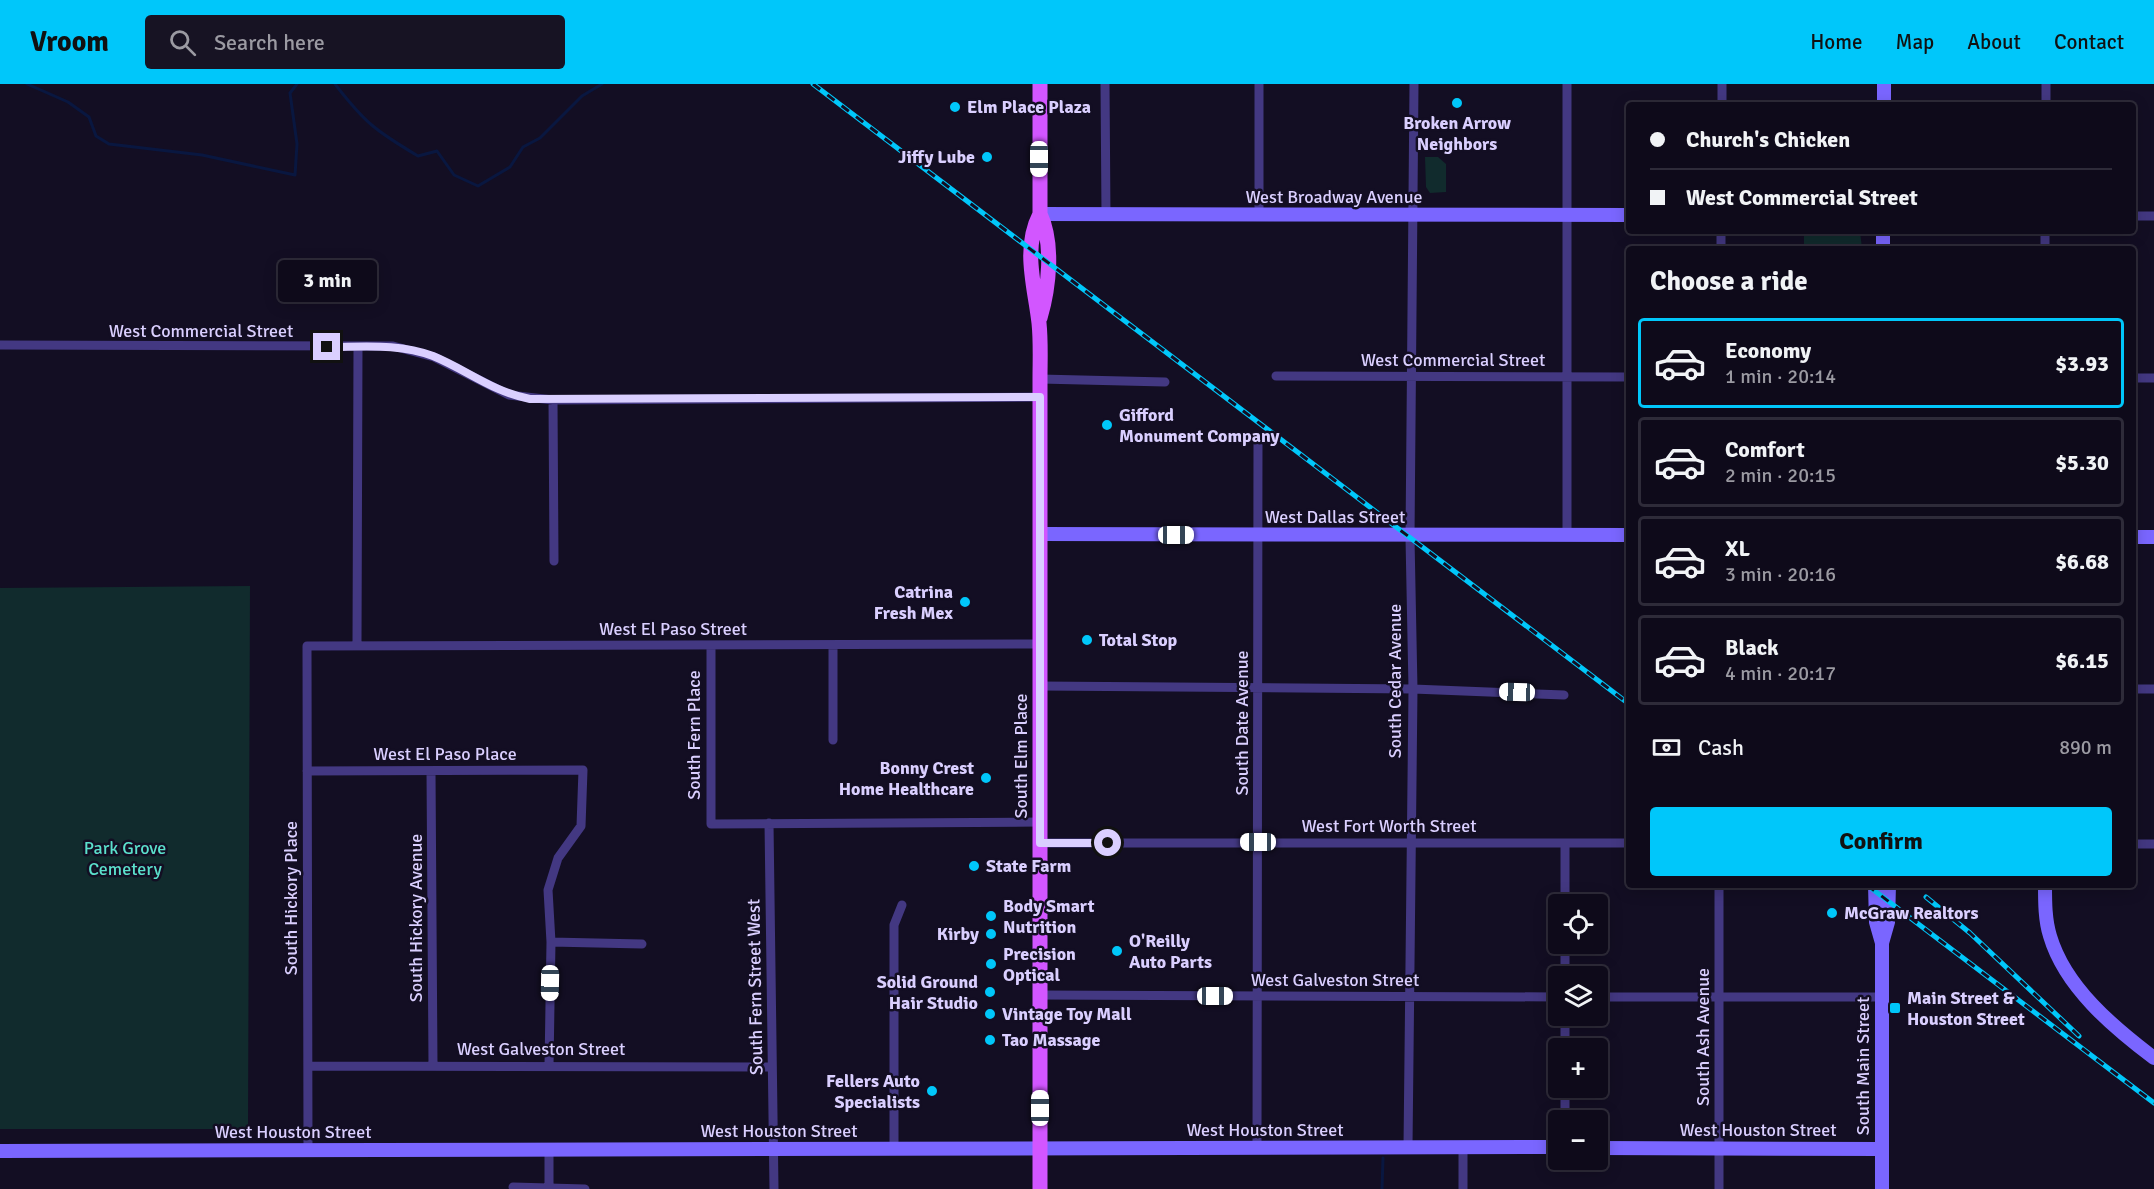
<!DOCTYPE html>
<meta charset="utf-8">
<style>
body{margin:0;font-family:Signika,sans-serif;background:#171323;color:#f1f3f6;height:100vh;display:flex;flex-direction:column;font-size:22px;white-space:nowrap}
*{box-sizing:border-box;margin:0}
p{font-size:20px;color:#9b9aa2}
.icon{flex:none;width:33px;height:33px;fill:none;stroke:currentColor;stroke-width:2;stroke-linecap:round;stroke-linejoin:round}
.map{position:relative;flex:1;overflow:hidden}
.panel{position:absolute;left:1626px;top:162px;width:510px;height:642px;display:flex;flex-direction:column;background:#0e0a1a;border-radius:6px;box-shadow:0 3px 15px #0003,0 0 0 2px #2e2b39}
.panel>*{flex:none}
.banner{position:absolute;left:1626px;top:18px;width:510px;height:132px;border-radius:6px;box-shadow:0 3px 15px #0003,0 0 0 2px #2e2b39;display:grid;align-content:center;height:132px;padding:0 24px;background:#0e0a1a}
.controls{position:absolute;left:1548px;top:810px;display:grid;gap:12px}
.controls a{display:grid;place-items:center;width:60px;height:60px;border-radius:6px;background:#0e0a1a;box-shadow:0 3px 15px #0003,0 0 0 2px #2e2b39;font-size:30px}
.end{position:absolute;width:27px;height:27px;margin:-14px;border:8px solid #dacfff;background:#111;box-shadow:0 0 0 3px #111}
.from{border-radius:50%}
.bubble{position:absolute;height:42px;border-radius:6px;background:#0e0a1a;box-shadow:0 3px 15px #0003,0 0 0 2px #2e2b39;font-size:20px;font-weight:800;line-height:42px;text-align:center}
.car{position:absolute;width:18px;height:36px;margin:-18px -9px;border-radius:8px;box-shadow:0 0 4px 2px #0007;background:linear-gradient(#fff 24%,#345 0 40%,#fff 0 76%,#345 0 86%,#fff 0)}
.banner b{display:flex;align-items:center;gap:21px;height:57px;font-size:22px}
.banner b+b{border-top:2px solid #2e2b39}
.banner i{width:15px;height:15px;background:#f1f3f6}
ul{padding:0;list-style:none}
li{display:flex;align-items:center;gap:18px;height:90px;margin:0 12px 9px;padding:0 12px;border:3px solid #2e2b39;border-radius:6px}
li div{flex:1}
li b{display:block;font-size:22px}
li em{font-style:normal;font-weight:800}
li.selected{border-color:#00c7fa}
li>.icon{width:54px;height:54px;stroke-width:1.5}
h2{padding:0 24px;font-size:27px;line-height:72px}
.pay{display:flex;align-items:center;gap:15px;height:66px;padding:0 24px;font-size:22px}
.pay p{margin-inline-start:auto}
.action{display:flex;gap:12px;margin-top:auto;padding:12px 24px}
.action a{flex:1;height:69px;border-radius:6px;background:#00c7fa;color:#111;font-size:24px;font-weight:800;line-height:69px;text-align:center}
header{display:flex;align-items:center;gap:36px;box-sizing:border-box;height:84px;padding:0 30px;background:#00c7fa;color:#111}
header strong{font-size:28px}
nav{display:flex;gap:33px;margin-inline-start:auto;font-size:21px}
.search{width:420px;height:54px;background:#171323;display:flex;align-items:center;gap:15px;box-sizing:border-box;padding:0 21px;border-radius:6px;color:#9b9aa2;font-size:22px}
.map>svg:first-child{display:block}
</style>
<header>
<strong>Vroom</strong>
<div class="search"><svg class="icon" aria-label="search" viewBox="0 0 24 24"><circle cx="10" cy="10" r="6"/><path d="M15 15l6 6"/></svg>Search here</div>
<nav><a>Home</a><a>Map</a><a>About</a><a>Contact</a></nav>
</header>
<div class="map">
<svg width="2154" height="1105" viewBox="0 0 2154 1105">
<rect width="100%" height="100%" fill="#130e23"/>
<!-- green -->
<path fill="#112b2d" d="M1862,16V21H1815V17Z
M1425,73H1438L1446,80V108L1430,109L1426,103Z
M1804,147H1860L1862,165H1804Z
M250,502L248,1045H0V504Z"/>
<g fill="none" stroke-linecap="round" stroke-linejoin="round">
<!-- stream -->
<path stroke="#091740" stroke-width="3" d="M27,0L68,18L89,33L96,52L109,60L202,71L295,91L297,60L290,9L297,0
M335,0C365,39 376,47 418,72L437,67L454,91L478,102L510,83L523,63L540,54L582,12L602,0
M1382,1105L1383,1074"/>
<!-- street -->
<path stroke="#433882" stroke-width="9" d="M1105,0L1106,131
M1567,0V451
M1722,0V21
M2046,0V21
M1259,131V0
M2133,132H2154
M1721,165V147
M2045,165V147
M0,261L393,262L434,273L509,311L553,316L1040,313
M1276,292L1629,293
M2133,294H2154
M1040,295L1165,298
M553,316L554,477
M357,561L358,263
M711,561V740L1040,738
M833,561V656
M1040,602L1413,605L1564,611
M2133,605H2154
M307,687L583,686L581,742L558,774L548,806L551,858L549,982
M431,687L433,981
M769,739L774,1105
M1040,759H1629
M2133,760H2154
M1565,820V759
M551,858L642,860
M1565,892V860
M1040,911L1558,913
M1598,913H1881
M1565,932V964
M309,982L772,983
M1565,1036V1004
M1408,1063L1413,605L1410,454L1414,0
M1463,1063V1105
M894,1064V841L902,821
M1257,1064L1258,357
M308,1066L307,562L1040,560
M549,1066V1104
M513,1103L585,1105
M1719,1105V801"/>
<!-- secondary -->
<path stroke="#7a66ff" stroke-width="14" d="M1884,21V0
M1040,130L1629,131
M1883,165V147
M1041,450L1629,451
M2133,453H2154
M1875,801L1876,838L1882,859V1105
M2045,801C2045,818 2045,836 2050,852C2065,903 2113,943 2154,974
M1882,859L1888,838L1889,801
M1598,1064L1881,1065
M0,1067L1558,1063"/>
<!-- primary -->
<path stroke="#d256ff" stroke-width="15" d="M1040,0V130C1054,160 1049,203 1040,234
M1040,130C1022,165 1035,203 1039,239C1041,258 1040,277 1040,295V1105"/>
<defs>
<path id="rail" d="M813,0L1629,620
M1867,801L2154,1019
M1926,813L1970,849L2079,952"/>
</defs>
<!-- rail casing -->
<use href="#rail" stroke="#00c7fa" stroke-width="5"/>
<!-- rail -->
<use href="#rail" stroke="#130e23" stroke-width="3" stroke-dasharray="9" stroke-linecap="butt"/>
</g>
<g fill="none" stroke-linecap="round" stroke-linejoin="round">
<!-- route -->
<path stroke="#dacfff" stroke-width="8" d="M327,263C363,263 399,259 433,272C467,286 493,308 530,315L1040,313V759H1108"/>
</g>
<!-- markers -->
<g fill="#00c7fa" stroke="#130e23" stroke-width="2">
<circle cx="1457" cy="19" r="6"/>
<circle cx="955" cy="23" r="6"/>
<circle cx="987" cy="73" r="6"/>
<circle cx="1107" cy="341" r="6"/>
<circle cx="965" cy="518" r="6"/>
<circle cx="1087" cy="556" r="6"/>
<circle cx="986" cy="694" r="6"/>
<circle cx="974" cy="782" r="6"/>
<circle cx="1832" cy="829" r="6"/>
<circle cx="991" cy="832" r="6"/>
<circle cx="991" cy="850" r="6"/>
<circle cx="1117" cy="867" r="6"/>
<circle cx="991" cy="880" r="6"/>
<circle cx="990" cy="908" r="6"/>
<rect x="1889" y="918" width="12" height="12" rx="3"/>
<circle cx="990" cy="930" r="6"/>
<circle cx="990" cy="956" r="6"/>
<circle cx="932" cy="1007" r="6"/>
</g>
<g text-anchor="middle" stroke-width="5" stroke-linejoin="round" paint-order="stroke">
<!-- poi labels -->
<g font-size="18" font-weight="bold" fill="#dacfff" stroke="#130e23" text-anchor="start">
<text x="967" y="29">Elm Place Plaza</text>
<text x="1457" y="45" text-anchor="middle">Broken Arrow<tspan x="1457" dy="21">Neighbors</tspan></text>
<text x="975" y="79" text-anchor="end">Jiffy Lube</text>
<text x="1119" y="337">Gifford<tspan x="1119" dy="21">Monument Company</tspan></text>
<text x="953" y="514" text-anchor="end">Catrina<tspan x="953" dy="21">Fresh Mex</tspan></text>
<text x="1099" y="562">Total Stop</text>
<text x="974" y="690" text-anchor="end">Bonny Crest<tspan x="974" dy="21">Home Healthcare</tspan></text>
<text x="986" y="788">State Farm</text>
<text x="1003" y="828">Body Smart<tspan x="1003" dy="21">Nutrition</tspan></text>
<text x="1844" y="835">McGraw Realtors</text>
<text x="979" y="856" text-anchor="end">Kirby</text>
<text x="1129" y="863">O'Reilly<tspan x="1129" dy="21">Auto Parts</tspan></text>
<text x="1003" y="876">Precision<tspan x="1003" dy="21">Optical</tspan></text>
<text x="978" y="904" text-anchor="end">Solid Ground<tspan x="978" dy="21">Hair Studio</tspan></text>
<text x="1907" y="920">Main Street &amp;<tspan x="1907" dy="21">Houston Street</tspan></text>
<text x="1002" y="936">Vintage Toy Mall</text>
<text x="1002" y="962">Tao Massage</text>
<text x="920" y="1003" text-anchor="end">Fellers Auto<tspan x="920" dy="21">Specialists</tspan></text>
</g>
<!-- street labels -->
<g font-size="18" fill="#dacfff" stroke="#130e23">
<text x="1334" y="119">West Broadway Avenue</text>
<text x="201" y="253">West Commercial Street</text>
<text x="1453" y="282">West Commercial Street</text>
<text x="1335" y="439">West Dallas Street</text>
<text x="673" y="551">West El Paso Street</text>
<text transform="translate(1395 597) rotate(-90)" y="6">South Cedar Avenue</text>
<text transform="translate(1242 639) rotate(-90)" y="6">South Date Avenue</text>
<text transform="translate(694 651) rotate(-90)" y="6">South Fern Place</text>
<text x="445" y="676">West El Paso Place</text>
<text transform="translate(1021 672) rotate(-90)" y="6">South Elm Place</text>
<text x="1389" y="748">West Fort Worth Street</text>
<text transform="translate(291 814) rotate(-90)" y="6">South Hickory Place</text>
<text transform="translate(416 834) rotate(-90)" y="6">South Hickory Avenue</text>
<text x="1335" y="902">West Galveston Street</text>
<text transform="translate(755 903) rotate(-91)" y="6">South Fern Street West</text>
<text transform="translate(1703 953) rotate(-90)" y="6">South Ash Avenue</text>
<text x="541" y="971">West Galveston Street</text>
<text transform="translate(1863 982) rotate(-90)" y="6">South Main Street</text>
<text x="1265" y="1052">West Houston Street</text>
<text x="1758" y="1052">West Houston Street</text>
<text x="779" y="1053">West Houston Street</text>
<text x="293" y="1054">West Houston Street</text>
</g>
<!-- park labels -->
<g font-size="18" fill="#5be0cc" stroke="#130e23">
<text x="125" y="770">Park Grove<tspan x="125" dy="21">Cemetery</tspan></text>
</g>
</g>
</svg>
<div class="controls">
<a><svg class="icon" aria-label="locate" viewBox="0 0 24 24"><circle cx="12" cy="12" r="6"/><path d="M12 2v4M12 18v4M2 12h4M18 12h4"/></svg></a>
<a><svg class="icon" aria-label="layers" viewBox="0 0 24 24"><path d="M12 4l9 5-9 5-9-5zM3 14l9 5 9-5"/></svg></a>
<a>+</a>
<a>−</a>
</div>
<i class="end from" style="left:1108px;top:759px"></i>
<i class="end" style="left:327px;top:263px"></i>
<div class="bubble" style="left:278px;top:176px;width:99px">3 min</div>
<i class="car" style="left:1039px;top:75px;rotate:180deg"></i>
<i class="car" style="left:1176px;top:451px;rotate:90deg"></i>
<i class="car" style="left:1517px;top:608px;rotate:272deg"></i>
<i class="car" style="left:1258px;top:758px;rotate:270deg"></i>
<i class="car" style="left:550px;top:899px;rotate:181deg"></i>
<i class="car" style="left:1215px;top:912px;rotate:90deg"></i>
<i class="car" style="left:1040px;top:1024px;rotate:0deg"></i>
<div class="banner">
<b><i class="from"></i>Church's Chicken</b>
<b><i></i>West Commercial Street</b>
</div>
<section class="panel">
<h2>Choose a ride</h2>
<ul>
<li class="selected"><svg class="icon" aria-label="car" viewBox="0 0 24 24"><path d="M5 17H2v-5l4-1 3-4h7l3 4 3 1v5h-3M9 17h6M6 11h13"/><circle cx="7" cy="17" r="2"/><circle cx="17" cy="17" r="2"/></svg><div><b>Economy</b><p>1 min · 20:14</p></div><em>$3.93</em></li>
<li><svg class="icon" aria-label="car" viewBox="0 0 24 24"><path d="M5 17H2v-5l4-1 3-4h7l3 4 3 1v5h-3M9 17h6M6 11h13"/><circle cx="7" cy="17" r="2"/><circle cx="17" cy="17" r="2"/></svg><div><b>Comfort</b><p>2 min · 20:15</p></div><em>$5.30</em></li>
<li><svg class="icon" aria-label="car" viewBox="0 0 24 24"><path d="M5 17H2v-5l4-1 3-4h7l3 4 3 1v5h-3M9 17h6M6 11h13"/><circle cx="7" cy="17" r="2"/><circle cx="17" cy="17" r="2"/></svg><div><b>XL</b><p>3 min · 20:16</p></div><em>$6.68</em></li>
<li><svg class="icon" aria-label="car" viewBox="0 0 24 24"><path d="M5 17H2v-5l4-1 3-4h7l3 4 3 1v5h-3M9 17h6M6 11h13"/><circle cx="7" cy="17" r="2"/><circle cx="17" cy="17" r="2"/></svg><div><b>Black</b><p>4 min · 20:17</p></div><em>$6.15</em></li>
</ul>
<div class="pay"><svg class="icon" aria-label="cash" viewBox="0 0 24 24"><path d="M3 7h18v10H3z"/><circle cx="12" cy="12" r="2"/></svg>Cash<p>890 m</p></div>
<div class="action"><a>Confirm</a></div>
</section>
</div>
